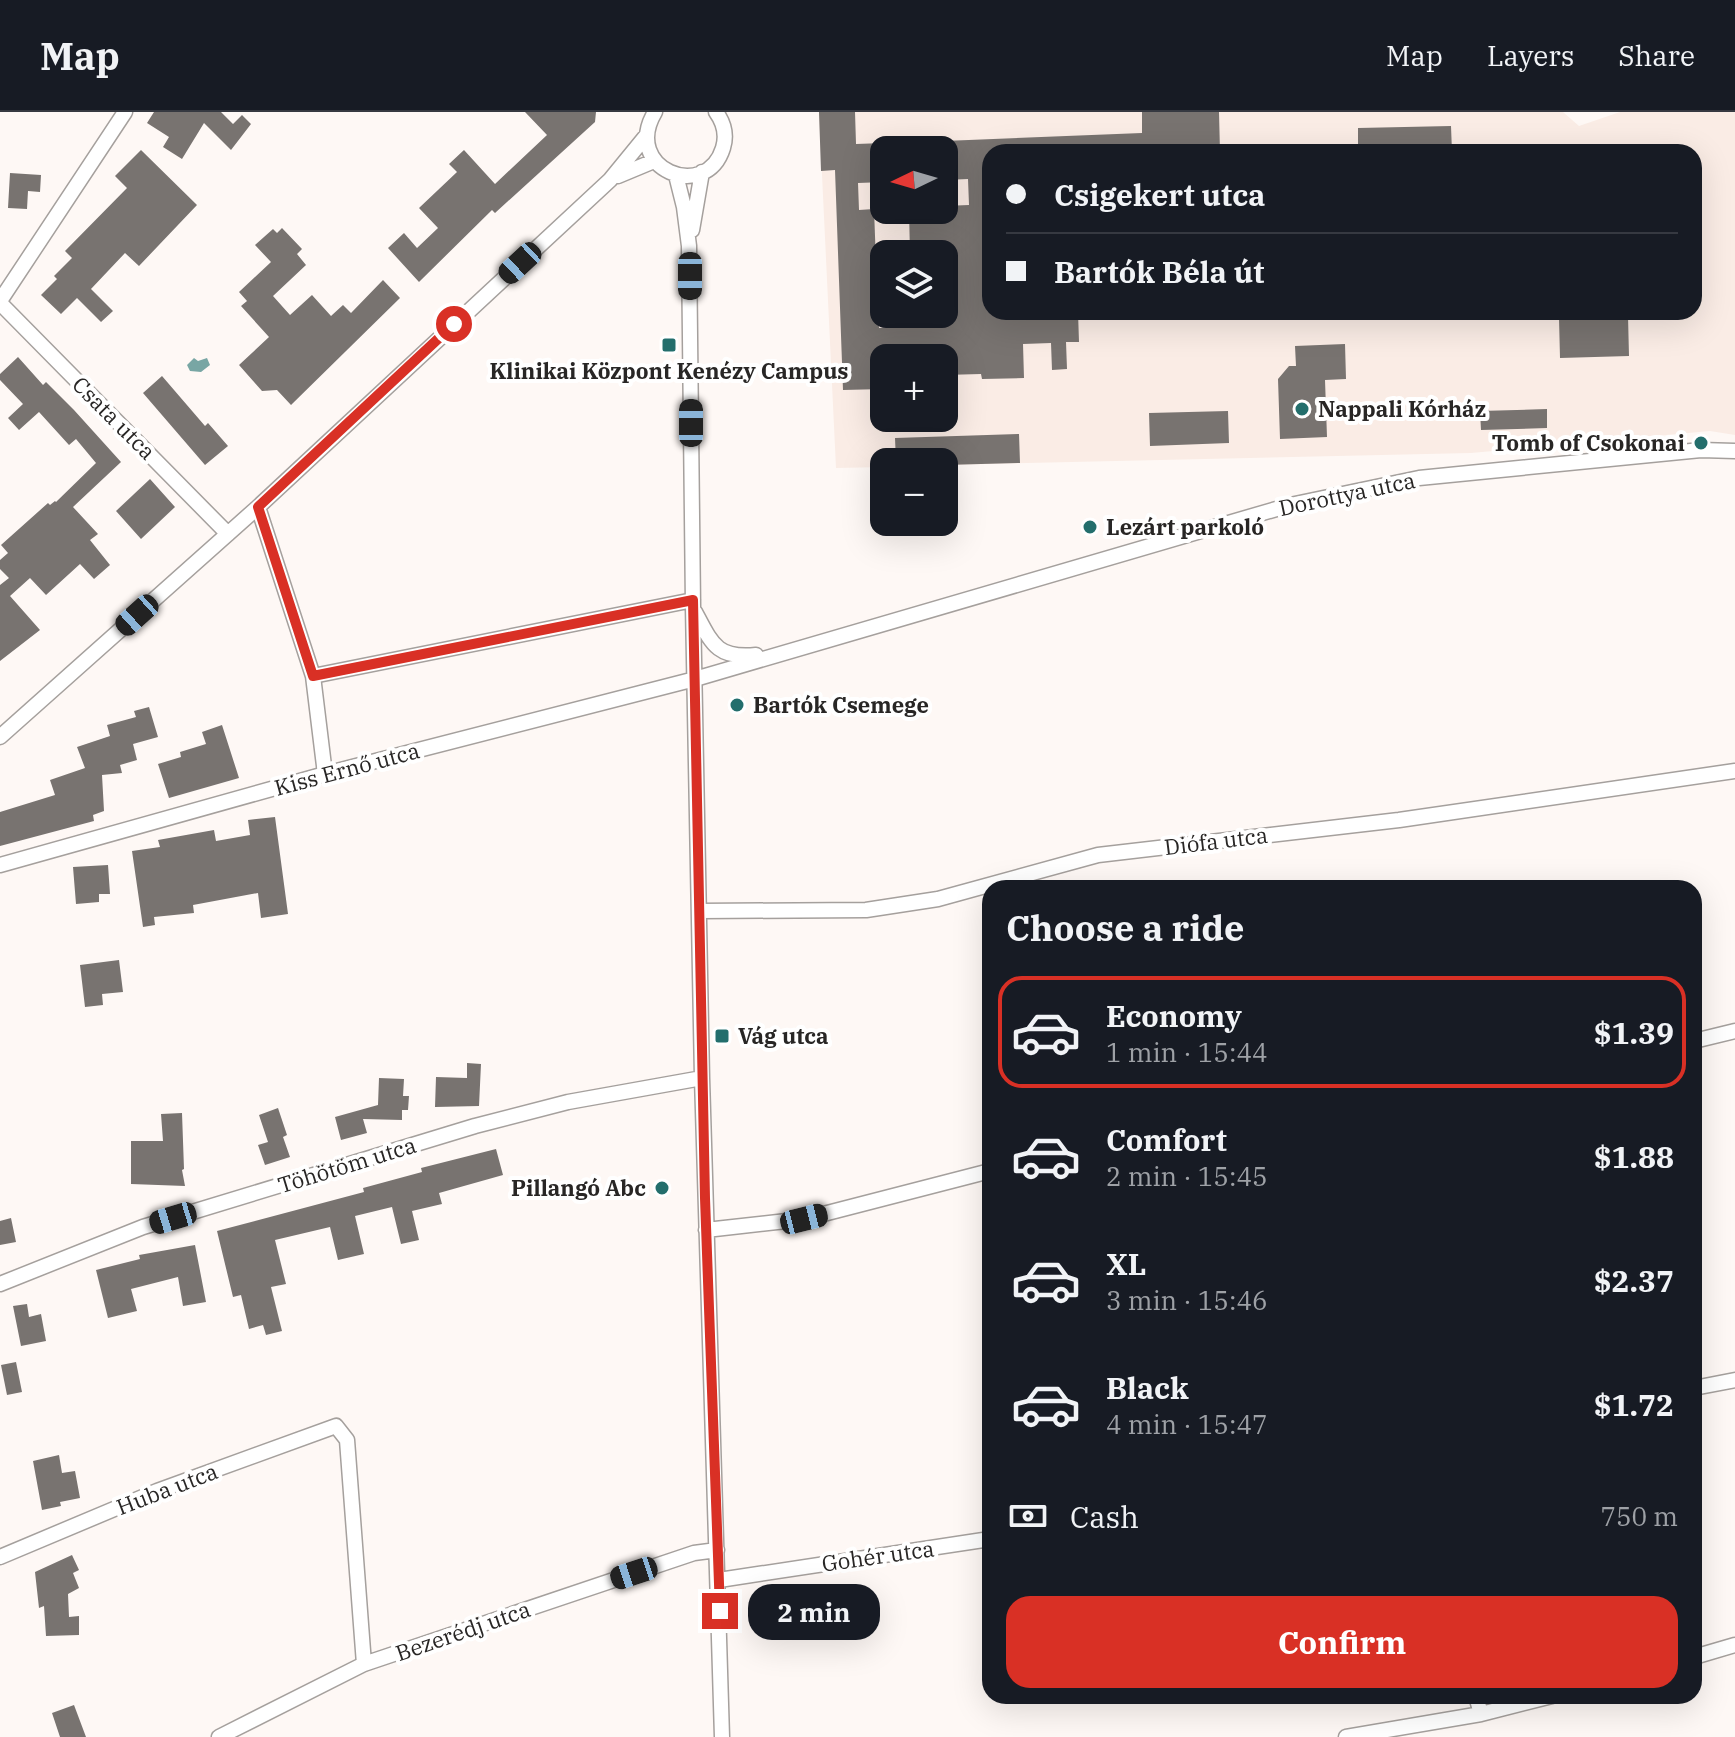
<!DOCTYPE html>
<meta charset="utf-8">
<style>
body{margin:0;font-family:"IBM Plex Serif",serif;background:#20242c;color:#f1f3f6;height:100vh;display:flex;flex-direction:column;font-size:30px;white-space:nowrap}
*{box-sizing:border-box;margin:0}
p{font-size:26px;color:#9ea1a6}
.icon{flex:none;width:44px;height:44px;fill:none;stroke:currentColor;stroke-width:2;stroke-linecap:round;stroke-linejoin:round}
.map{position:relative;flex:1;overflow:hidden}
.side{position:absolute;left:982px;top:768px;width:720px;height:824px;display:flex;flex-direction:column;background:#171b24;border-radius:24px;box-shadow:0 8px 32px #0002}
.side>*{flex:none}
.guide{position:absolute;left:982px;top:32px;width:720px;height:176px;border-radius:24px;box-shadow:0 8px 32px #0002;display:grid;align-content:center;height:176px;padding:0 24px;background:#171b24}
.needle{width:52px;rotate:265deg}
.buttons{position:absolute;left:870px;top:24px;display:grid;gap:16px}
.buttons a{display:grid;place-items:center;width:88px;height:88px;border-radius:16px;background:#171b24;box-shadow:0 8px 32px #0002;font-size:40px}
.end{position:absolute;width:36px;height:36px;margin:-18px;border:10px solid #d93025;background:#fff;box-shadow:0 0 0 4px #fff}
.from{border-radius:50%}
.bubble{position:absolute;height:56px;border-radius:24px;background:#171b24;box-shadow:0 8px 32px #0002;font-size:26px;font-weight:700;line-height:56px;text-align:center}
.car{position:absolute;width:24px;height:48px;margin:-24px -12px;border-radius:10px;box-shadow:0 0 6px 2px #0007;background:linear-gradient(#222 24%,#8ab4d8 0 40%,#222 0 76%,#8ab4d8 0 86%,#222 0)}
.guide b{display:flex;align-items:center;gap:28px;height:76px;font-size:30px}
.guide b+b{border-top:2px solid #363941}
.guide i{width:20px;height:20px;background:#f1f3f6}
ul{padding:0;list-style:none}
li{display:flex;align-items:center;gap:24px;height:112px;margin:0 16px 12px;padding:0 8px;border:4px solid transparent;border-radius:24px}
li div{flex:1}
li b{display:block;font-size:30px}
li em{font-style:normal;font-weight:700}
li.on{border-color:#d93025}
li>.icon{width:72px;height:72px;stroke-width:1.5}
h2{padding:0 24px;font-size:36px;line-height:96px}
.pay{display:flex;align-items:center;gap:20px;height:88px;padding:0 24px;font-size:30px}
.pay p{margin-inline-start:auto}
.cta{display:flex;gap:16px;margin-top:auto;padding:16px 24px}
.cta a{flex:1;height:92px;border-radius:24px;background:#d93025;color:#fff;font-size:32px;font-weight:700;line-height:92px;text-align:center}
header{display:flex;align-items:center;gap:48px;box-sizing:border-box;height:112px;padding:0 40px;background:#171b24;border-bottom:2px solid #363941}
header strong{font-size:38px}
nav{display:flex;gap:44px;margin-inline-start:auto;font-size:28px}
.map>svg:first-child{display:block}
</style>
<header>
<strong>Map</strong>
<nav><a>Map</a><a>Layers</a><a>Share</a></nav>
</header>
<div class="map">
<svg width="1735" height="1625" viewBox="0 0 1735 1625">
<rect width="100%" height="100%" fill="#fef8f5"/>
<!-- built -->
<path fill="#faece5" fill-rule="evenodd" d="M819,0H1563L1579,14L1620,0H1735V323L1710,319L1471,341L944,353V350H884V355L836,356ZM884,38H944V98H884ZM990,40H1694V200H990ZM884,142H944V202H884ZM884,246H944V306H884Z"/>
<!-- water -->
<path fill="#78a6a4" d="M194,246L198,249L207,246L210,253L201,260L190,259L187,253Z"/>
<!-- building -->
<path fill="#787370" d="M154,0H221L233,12L242,3L251,12L231,38L204,11L182,47L163,35L169,25L147,11Z
M525,0H596L595,10L495,101L492,98L419,170L388,136L404,121L417,136L438,116L419,96L457,60L449,52L464,38L495,72L547,23Z
M819,0H855L856,32L884,31V70L858,71L859,98L874,97L876,151H884V170L877,171L879,216L911,214V202H944V142H910L909,98H944V94L969,93L968,67L944,68V29L1142,21V0H1219L1220,40H990V200H1078L1079,230H1066L1067,257L1052,258L1051,231L1023,232L1024,266L982,267L981,262L944,263V246H884V277L843,278L835,58L821,59Z
M1451,14L1452,40H1358V16Z
M141,38L197,93L139,154L125,141L91,177L113,199L101,210L77,186L61,202L41,183L57,167L54,164L72,146L65,139L127,76L115,64Z
M10,61L41,63L40,80L28,79L27,97L8,96Z
M282,116L302,137L297,142L306,153L273,184L290,203L312,183L331,204L343,193L351,201L383,168L400,186L291,293L277,278L262,279L239,253L269,225L241,194L247,189L239,180L271,150L255,133L273,117L277,121Z
M1628,204L1629,244L1560,246L1559,206Z
M1345,232L1346,267L1325,268L1327,325L1280,327L1278,267L1289,254H1296L1295,234Z
M18,245L43,273L46,270L74,298L121,350L73,395L98,422L90,428L110,453L94,467L80,452L46,483L30,466L10,484L40,518L0,549V473L9,466L0,457V448L8,441L1,433L48,391L50,393L55,389L56,390L96,351L76,327L69,333L39,300L19,318L8,306L23,292L0,268V262Z
M162,264L205,314L208,311L228,334L205,353L143,281Z
M1547,297V316L1481,318L1480,299Z
M1228,299L1229,331L1150,334L1149,301Z
M1019,322L1020,351L944,353V350H896L895,326Z
M150,367L175,395L141,427L116,399Z
M149,595L158,625L133,632L137,648L120,653L122,661L102,663L104,699L93,703L94,709L0,734V700L55,683L50,668L85,656L77,635L110,624L107,613L136,605L134,599Z
M222,613L239,666L169,686L158,652L181,645L180,640L206,632L202,620Z
M275,705L288,802L261,806L258,781L193,793L194,801L154,805L155,813L143,815L132,739L160,735L158,728L214,718L216,729L250,723L248,708Z
M108,753L110,782H99V790L76,792L73,755Z
M119,848L123,880L102,882L103,893L85,895L80,853Z
M467,951L481,952L479,994L435,995L436,965L467,966Z
M379,966L404,967L403,984H409L408,998H402V1008L363,1007L367,1021L341,1028L335,1005L378,993Z
M278,996L287,1023L283,1025L290,1045L265,1053L258,1033L268,1030L259,1003Z
M182,1001L184,1057L182,1058L185,1074L131,1072V1029H163L161,1002Z
M496,1037L503,1063L439,1081L442,1092L412,1099L419,1128L401,1132L392,1095L355,1104L364,1142L338,1148L330,1115L275,1128L286,1172L271,1175L282,1219L266,1223L263,1213L249,1217L241,1183L233,1185L217,1119L364,1080L363,1076L422,1060L421,1056Z
M11,1106L16,1130L0,1133V1109Z
M195,1133L206,1190L183,1194L178,1165L131,1177L137,1199L108,1206L96,1158L140,1147L139,1143Z
M27,1192L29,1205L41,1202L46,1229L21,1234L13,1194Z
M16,1250L22,1280L7,1283L1,1253Z
M59,1343L62,1361L75,1359L80,1386L60,1390L61,1394L42,1398L33,1349Z
M72,1443L79,1458L73,1461L79,1476L68,1482L69,1505L79,1504V1523L46,1524L44,1494L39,1496L35,1460Z
M74,1593L86,1625H60L52,1601Z"/>
<g fill="none" stroke-linecap="round" stroke-linejoin="round">
<defs>
<path id="street" d="M655,0C621,57 706,91 723,36C727,23 724,11 716,0
M676,63L684,95L689,134L693,495L702,966L722,1625
M618,64L654,49
M692,118L702,60
M0,189L125,0
M0,191L228,422
M258,395L313,564L325,662
M695,500C712,532 717,547 756,543
M313,564L693,488
M0,625L258,395L610,68L646,24
M0,753L325,662L695,567L1290,393L1419,366L1701,338L1735,339
M700,799L866,798L938,787L1098,743L1399,708L1735,659
M1694,929L1735,919
M706,1118L804,1107L990,1059
M0,1172L143,1115L475,1014L568,990L702,966
M1694,1276L1735,1268
M0,1445L157,1379L336,1314L347,1328L364,1552
M719,1468L990,1427
M1694,1545L1735,1533
M1476,1584L1481,1602
M219,1625L364,1552L694,1441L717,1438
M1346,1625L1481,1602L1552,1584"/>
</defs>
<!-- street casing -->
<use href="#street" stroke="#a5a09d" stroke-width="17"/>
<!-- street -->
<use href="#street" stroke="#fff" stroke-width="14"/>
</g>
<g fill="none" stroke-linecap="round" stroke-linejoin="round">
<!-- route -->
<path stroke="#d93025" stroke-width="10" d="M454,212L258,395L313,564L693,488L705,1086L720,1499"/>
</g>
<!-- markers -->
<g fill="#236e6c" stroke="#fff" stroke-width="3">
<rect x="661" y="225" width="16" height="16" rx="4"/>
<circle cx="1302" cy="297" r="8"/>
<circle cx="1701" cy="331" r="8"/>
<circle cx="1090" cy="415" r="8"/>
<circle cx="737" cy="593" r="8"/>
<rect x="714" y="916" width="16" height="16" rx="4"/>
<circle cx="662" cy="1076" r="8"/>
</g>
<g text-anchor="middle" stroke-width="8" stroke-linejoin="round" paint-order="stroke">
<!-- poi labels -->
<g font-size="22" font-weight="bold" fill="#282625" stroke="#fff" text-anchor="start">
<text x="669" y="267" text-anchor="middle">Klinikai Központ Kenézy Campus</text>
<text x="1318" y="305">Nappali Kórház</text>
<text x="1685" y="339" text-anchor="end">Tomb of Csokonai</text>
<text x="1106" y="423">Lezárt parkoló</text>
<text x="753" y="601">Bartók Csemege</text>
<text x="738" y="932">Vág utca</text>
<text x="646" y="1084" text-anchor="end">Pillangó Abc</text>
</g>
<!-- street labels -->
<g font-size="22" fill="#282625" stroke="#fff">
<text transform="translate(114 306) rotate(45)" y="8">Csata utca</text>
<text transform="translate(1347 382) rotate(-12)" y="8">Dorottya utca</text>
<text transform="translate(347 657) rotate(-15)" y="8">Kiss Ernő utca</text>
<text transform="translate(1216 729) rotate(-7)" y="8">Diófa utca</text>
<text transform="translate(347 1053) rotate(-17)" y="8">Töhötöm utca</text>
<text transform="translate(167 1377) rotate(-21)" y="8">Huba utca</text>
<text transform="translate(878 1444) rotate(-8)" y="8">Gohér utca</text>
<text transform="translate(463 1519) rotate(-19)" y="8">Bezerédj utca</text>
</g>
</g>
</svg>
<div class="buttons">
<a><svg class="needle" viewBox="-14 -14 28 28"><path d="M0-13l5 13h-10z" fill="#e53935"/><path d="M0 13l5-13h-10z" fill="#9ea1a6"/></svg></a>
<a><svg class="icon" aria-label="layers" viewBox="0 0 24 24"><path d="M12 4l9 5-9 5-9-5zM3 14l9 5 9-5"/></svg></a>
<a>+</a>
<a>−</a>
</div>
<i class="end from" style="left:454px;top:212px"></i>
<i class="end" style="left:720px;top:1499px"></i>
<div class="bubble" style="left:748px;top:1472px;width:132px">2 min</div>
<i class="car" style="left:520px;top:151px;rotate:227deg"></i>
<i class="car" style="left:690px;top:164px;rotate:180deg"></i>
<i class="car" style="left:691px;top:311px;rotate:0deg"></i>
<i class="car" style="left:137px;top:503px;rotate:228deg"></i>
<i class="car" style="left:173px;top:1106px;rotate:253deg"></i>
<i class="car" style="left:804px;top:1107px;rotate:76deg"></i>
<i class="car" style="left:634px;top:1461px;rotate:252deg"></i>
<div class="guide">
<b><i class="from"></i>Csigekert utca</b>
<b><i></i>Bartók Béla út</b>
</div>
<section class="side">
<h2>Choose a ride</h2>
<ul>
<li class="on"><svg class="icon" aria-label="car" viewBox="0 0 24 24"><path d="M5 17H2v-5l4-1 3-4h7l3 4 3 1v5h-3M9 17h6M6 11h13"/><circle cx="7" cy="17" r="2"/><circle cx="17" cy="17" r="2"/></svg><div><b>Economy</b><p>1 min · 15:44</p></div><em>$1.39</em></li>
<li><svg class="icon" aria-label="car" viewBox="0 0 24 24"><path d="M5 17H2v-5l4-1 3-4h7l3 4 3 1v5h-3M9 17h6M6 11h13"/><circle cx="7" cy="17" r="2"/><circle cx="17" cy="17" r="2"/></svg><div><b>Comfort</b><p>2 min · 15:45</p></div><em>$1.88</em></li>
<li><svg class="icon" aria-label="car" viewBox="0 0 24 24"><path d="M5 17H2v-5l4-1 3-4h7l3 4 3 1v5h-3M9 17h6M6 11h13"/><circle cx="7" cy="17" r="2"/><circle cx="17" cy="17" r="2"/></svg><div><b>XL</b><p>3 min · 15:46</p></div><em>$2.37</em></li>
<li><svg class="icon" aria-label="car" viewBox="0 0 24 24"><path d="M5 17H2v-5l4-1 3-4h7l3 4 3 1v5h-3M9 17h6M6 11h13"/><circle cx="7" cy="17" r="2"/><circle cx="17" cy="17" r="2"/></svg><div><b>Black</b><p>4 min · 15:47</p></div><em>$1.72</em></li>
</ul>
<div class="pay"><svg class="icon" aria-label="cash" viewBox="0 0 24 24"><path d="M3 7h18v10H3z"/><circle cx="12" cy="12" r="2"/></svg>Cash<p>750 m</p></div>
<div class="cta"><a>Confirm</a></div>
</section>
</div>
